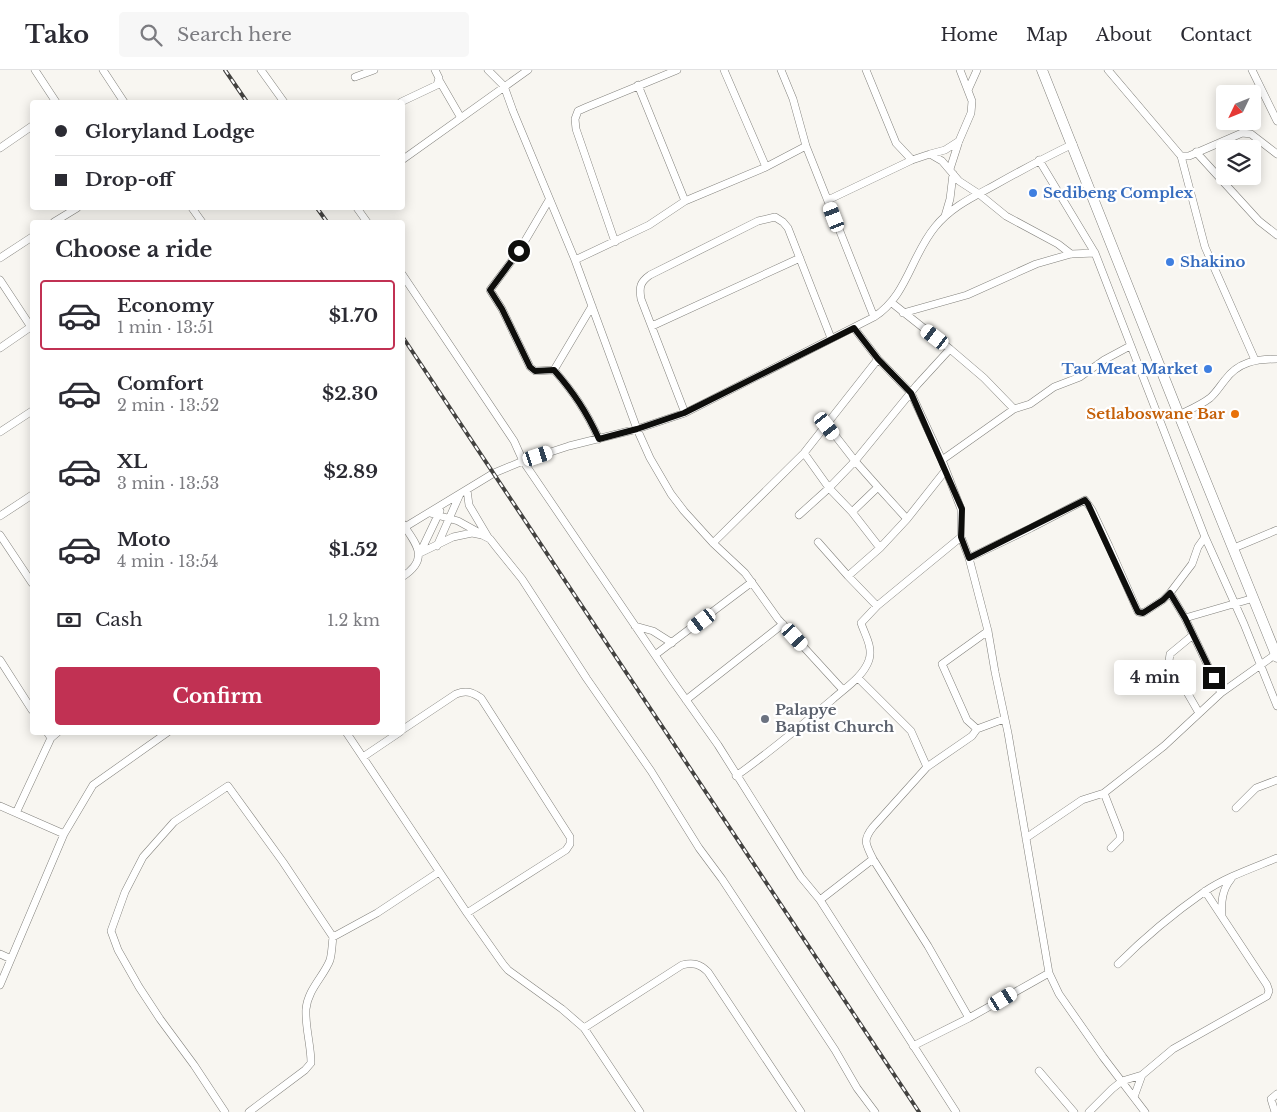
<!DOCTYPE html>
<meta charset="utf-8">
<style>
body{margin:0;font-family:"Libre Baskerville",serif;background:#f7f7f7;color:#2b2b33;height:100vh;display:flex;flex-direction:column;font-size:19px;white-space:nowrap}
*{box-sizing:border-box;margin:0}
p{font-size:16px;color:#7c7c81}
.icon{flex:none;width:28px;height:28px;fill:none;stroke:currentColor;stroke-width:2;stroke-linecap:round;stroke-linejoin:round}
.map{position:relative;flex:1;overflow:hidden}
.side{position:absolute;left:30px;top:150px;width:375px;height:515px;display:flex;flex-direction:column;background:#fff;border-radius:5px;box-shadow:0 2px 12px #0003}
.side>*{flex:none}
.top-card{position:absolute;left:30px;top:30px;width:375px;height:110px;border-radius:5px;box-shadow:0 2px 12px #0003;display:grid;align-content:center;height:110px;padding:0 25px;background:#fff}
.needle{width:32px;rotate:227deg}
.controls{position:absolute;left:1216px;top:15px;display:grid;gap:10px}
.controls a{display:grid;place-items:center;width:45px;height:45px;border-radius:5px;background:#fff;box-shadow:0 2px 12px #0003;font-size:25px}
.end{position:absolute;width:22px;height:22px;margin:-11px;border:6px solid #0e0e0c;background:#fff;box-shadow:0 0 0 2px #fff}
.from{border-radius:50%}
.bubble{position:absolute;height:35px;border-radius:5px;background:#fff;box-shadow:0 2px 12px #0003;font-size:16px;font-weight:800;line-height:35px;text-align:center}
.car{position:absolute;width:15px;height:30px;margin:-15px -8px;border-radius:6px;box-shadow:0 0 4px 1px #0007;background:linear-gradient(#fff 24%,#345 0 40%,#fff 0 76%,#345 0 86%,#fff 0)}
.top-card b{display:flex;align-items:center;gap:18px;height:48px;font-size:19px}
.top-card b+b{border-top:1px solid #e1e1e2}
.top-card i{width:12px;height:12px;background:#2b2b33}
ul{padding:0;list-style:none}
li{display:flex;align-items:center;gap:15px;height:70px;margin:0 10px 8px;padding:0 15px;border:2px solid transparent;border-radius:5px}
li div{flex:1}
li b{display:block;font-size:19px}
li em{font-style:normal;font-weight:800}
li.on{border-color:#c13153}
li>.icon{width:45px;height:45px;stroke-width:1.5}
h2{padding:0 25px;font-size:22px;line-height:60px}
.pay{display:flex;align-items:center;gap:12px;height:55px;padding:0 25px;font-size:19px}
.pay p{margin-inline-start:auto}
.cta{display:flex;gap:10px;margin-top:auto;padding:10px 25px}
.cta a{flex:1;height:58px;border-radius:5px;background:#c13153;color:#fff;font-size:20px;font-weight:800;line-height:58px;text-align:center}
header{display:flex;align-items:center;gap:30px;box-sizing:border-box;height:70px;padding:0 25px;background:#fff;border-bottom:1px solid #e1e1e2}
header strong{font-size:24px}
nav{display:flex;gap:28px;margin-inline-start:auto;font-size:18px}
.search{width:350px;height:45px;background:#f7f7f7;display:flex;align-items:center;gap:12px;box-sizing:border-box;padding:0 18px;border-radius:5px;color:#7c7c81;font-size:19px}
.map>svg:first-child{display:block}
</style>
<header>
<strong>Tako</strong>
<div class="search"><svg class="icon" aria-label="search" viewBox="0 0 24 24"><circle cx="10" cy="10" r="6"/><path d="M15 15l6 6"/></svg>Search here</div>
<nav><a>Home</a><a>Map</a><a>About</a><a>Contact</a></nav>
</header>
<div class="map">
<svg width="1277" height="1042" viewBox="0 0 1277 1042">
<rect width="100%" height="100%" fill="#f8f6f1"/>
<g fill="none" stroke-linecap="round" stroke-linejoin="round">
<defs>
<path id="street" d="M35,0L56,32
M103,0L124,32
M261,0L284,32
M488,0L504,16L513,41L575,190L637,359L650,388L671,424L684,441L713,473L745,503L778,549L843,620
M724,0L766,97
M781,0L793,29L806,76L874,247
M866,0L896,73L912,90
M1108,0L1181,86L1205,177L1255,290
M1252,0L1277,51
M355,7L374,0
M439,10L461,48
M638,15L685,131
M968,20L977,0
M401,32L437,15L439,8L435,0
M0,78L32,56
M1196,82L1259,151L1277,165
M930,84L945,80L959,71
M1181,86H1189L1242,63L1251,64L1277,84
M402,90L528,0
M1039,90L1095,183L1205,467L1244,554L1277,636
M950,99L959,71L971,43L972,31L960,0
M549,130L519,181L490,220L502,239L530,297L535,301L554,300C574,323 586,341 599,369
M828,130L912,90L930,84L942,91L959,111L979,124L1006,146L1058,174L1071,184
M192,138L202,152
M357,138L367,152
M945,146L950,129L953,104
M54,152L77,138
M615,172L576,59L575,49L578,41L587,37L677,0
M0,188L32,167
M575,190L649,155L685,131L766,97L806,76
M402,204L514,371L523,391L672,610L718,675L801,807L820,830L956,1042
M0,210L31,257
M892,233L950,279L984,308L1014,339
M903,243L967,225L1036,194L1071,184L1095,183
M652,256L800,188
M854,258L878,289L911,323L942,390L961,439V467L969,488L988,561L995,602L1008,663L1049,903L1059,924L1103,987L1145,1042
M0,278L32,256
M554,300L592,236
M685,343L641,229C639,217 640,212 650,205L758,151L775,147L783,152L788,158L831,268
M1179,345C1189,340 1201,335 1210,328C1216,323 1220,316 1225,310C1238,292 1256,289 1277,289
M827,355L855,391L878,417L852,442
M0,362L32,341
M804,383L829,418L852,442L880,478L848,506L877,536
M942,390L1014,339L1030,334L1054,317L1080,307L1104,290L1130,276
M878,417L907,449
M467,420L469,435L488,467
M430,443L458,451L478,462
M799,445L829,418L855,391L917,315L950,279
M0,446L32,425
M402,453C417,475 430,489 402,507
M405,457L494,403L523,391L569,376L637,359L685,343L874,247C907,226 911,186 935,157C951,137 973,127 995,115C1020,101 1046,87 1073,74
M0,465L32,513
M818,472L848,506
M713,473L804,383L878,289
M437,476L460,424
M880,478L907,449L945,401
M1234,478L1277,460
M420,483L453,467L472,463L482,465L490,469L497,478L522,509L587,609L651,701L699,778L722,809L835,980L857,1018L875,1042
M420,483L440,441
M969,488L1031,458L1085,430L1092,440L1109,476L1138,542L1143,543L1163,530L1170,523L1185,548L1221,623
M1170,523L1192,494L1198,477L1205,467
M1185,548L1254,528
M635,556L653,561L672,573
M1193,565L1170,584L1169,591L1199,643
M655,585L752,512
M0,590L32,640
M858,608L911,661L927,697
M686,630L783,554
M1004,649L977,659L972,666L927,697L873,757C862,771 866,774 873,789L928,876L969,948L1049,903
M977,659L967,650L942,594L988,561
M402,660L456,624C466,620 472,622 481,628L570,767V774L566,780L467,843
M346,662L467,843L503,894L508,900L562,939L584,958L640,1042
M51,668L58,662
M363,687L400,662
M736,706C770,682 801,656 833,629C845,618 863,607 869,590C873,577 865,565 861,553L877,536L961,467
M1104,723L1120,764V769L1111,778
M0,736L64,764
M1236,738L1256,718L1277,710
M16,743L51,668L47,662
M1026,768L1082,730L1104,723L1164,676L1221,623L1276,584
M820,830L873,789
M1222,846C1221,832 1222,820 1231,809
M0,884L11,889
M1118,894C1144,868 1174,843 1204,822C1226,807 1253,798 1277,788
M0,915L64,764L93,715L168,662
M584,958L682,895C693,892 700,894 708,902L801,1042
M913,976L969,948
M1039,1001L1074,1042
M1134,1027L1142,1005
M225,1042L194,995L160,949L139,917L118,880L111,861L125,822L143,787L174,752L228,716L283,792L333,867
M249,1042L305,1000L311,993C311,975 305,957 306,939C308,919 324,906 330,890C332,883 332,874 333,867L377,843L439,802
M1089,1042L1112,1019L1122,1011L1142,1005L1173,979L1267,926L1269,921L1267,915L1205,821
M1275,1042L1271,1029L1277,1024"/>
<path id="secondary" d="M1042,0L1179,345L1277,587"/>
</defs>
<!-- street casing -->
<use href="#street" stroke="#82817c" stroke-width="8"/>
<!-- secondary casing -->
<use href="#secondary" stroke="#82817c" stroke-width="11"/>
<!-- street -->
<use href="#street" stroke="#fff" stroke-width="7"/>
<!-- secondary -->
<use href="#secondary" stroke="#fff" stroke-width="10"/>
<defs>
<path id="rail" d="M225,0L247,32
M317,138L327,152
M402,266L919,1042"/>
</defs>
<!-- rail casing -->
<use href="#rail" stroke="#434240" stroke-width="4"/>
<!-- rail -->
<use href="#rail" stroke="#fff" stroke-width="2" stroke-dasharray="5.5" stroke-linecap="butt"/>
</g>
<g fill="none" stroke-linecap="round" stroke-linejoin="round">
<!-- route -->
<path stroke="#0e0e0c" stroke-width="6" d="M519,181L490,220L502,239L530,297L535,301L554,300C574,323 586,341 599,369L637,359L684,343L854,258L878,289L911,323L962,439L961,467L969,488L1085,430L1088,434L1138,542L1143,543L1163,530L1170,523L1185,548L1214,608"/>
</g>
<!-- markers -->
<g fill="#3f7fe0" stroke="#fff" stroke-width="2">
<circle cx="1033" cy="123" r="5"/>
<circle cx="1170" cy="192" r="5"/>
<circle cx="1208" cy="299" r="5"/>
</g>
<circle fill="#e8710a" stroke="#fff" stroke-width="2" cx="1235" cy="344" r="5"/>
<circle fill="#6b7280" stroke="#fff" stroke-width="2" cx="765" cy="649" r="5"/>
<g text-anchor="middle" stroke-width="4.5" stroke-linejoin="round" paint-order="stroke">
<!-- shop labels -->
<g font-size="15" font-weight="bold" fill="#366cbe" stroke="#fff" text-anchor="start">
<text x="1043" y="128">Sedibeng Complex</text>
<text x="1180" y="197">Shakino</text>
<text x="1198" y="304" text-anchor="end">Tau Meat Market</text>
</g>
<!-- food labels -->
<g font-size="15" font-weight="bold" fill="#c56008" stroke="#fff" text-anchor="end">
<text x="1225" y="349">Setlaboswane Bar</text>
</g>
<!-- worship labels -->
<g font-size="15" font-weight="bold" fill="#5b616d" stroke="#fff" text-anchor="start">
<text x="775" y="645">Palapye<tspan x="775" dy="17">Baptist Church</tspan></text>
</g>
</g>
</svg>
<div class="controls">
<a><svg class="needle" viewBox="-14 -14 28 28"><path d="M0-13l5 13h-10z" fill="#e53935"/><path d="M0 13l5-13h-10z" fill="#7c7c81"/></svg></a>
<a><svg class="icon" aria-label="layers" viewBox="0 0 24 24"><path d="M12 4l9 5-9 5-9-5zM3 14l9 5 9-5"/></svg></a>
</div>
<i class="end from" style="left:519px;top:181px"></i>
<i class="end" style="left:1214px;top:608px"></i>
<div class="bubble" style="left:1114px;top:590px;width:82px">4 min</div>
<i class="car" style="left:834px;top:147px;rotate:339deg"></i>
<i class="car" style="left:935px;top:267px;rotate:307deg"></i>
<i class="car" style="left:827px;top:356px;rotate:142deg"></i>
<i class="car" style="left:538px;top:386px;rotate:72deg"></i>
<i class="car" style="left:702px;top:551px;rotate:233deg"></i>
<i class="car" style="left:795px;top:567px;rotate:138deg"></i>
<i class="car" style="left:1003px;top:929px;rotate:59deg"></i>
<div class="top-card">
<b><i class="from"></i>Gloryland Lodge</b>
<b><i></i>Drop-off</b>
</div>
<section class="side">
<h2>Choose a ride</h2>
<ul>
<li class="on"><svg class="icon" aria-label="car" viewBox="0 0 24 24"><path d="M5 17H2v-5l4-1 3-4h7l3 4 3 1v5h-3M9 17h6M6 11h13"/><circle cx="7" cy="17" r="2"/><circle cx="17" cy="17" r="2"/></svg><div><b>Economy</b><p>1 min · 13:51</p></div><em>$1.70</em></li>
<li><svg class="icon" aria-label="car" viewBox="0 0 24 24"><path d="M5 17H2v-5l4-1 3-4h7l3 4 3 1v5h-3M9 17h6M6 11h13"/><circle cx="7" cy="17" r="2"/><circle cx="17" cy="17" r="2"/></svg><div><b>Comfort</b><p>2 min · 13:52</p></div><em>$2.30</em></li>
<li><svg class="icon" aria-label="car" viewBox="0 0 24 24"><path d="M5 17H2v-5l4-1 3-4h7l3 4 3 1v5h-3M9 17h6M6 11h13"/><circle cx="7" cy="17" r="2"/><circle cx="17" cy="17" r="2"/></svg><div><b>XL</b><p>3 min · 13:53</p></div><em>$2.89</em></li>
<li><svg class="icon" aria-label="car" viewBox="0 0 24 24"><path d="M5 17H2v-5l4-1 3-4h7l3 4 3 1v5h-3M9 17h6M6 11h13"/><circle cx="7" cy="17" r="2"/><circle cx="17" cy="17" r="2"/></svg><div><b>Moto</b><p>4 min · 13:54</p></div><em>$1.52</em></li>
</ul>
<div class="pay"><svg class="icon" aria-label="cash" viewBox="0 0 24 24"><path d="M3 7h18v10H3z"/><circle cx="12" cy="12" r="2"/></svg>Cash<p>1.2 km</p></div>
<div class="cta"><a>Confirm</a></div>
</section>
</div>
